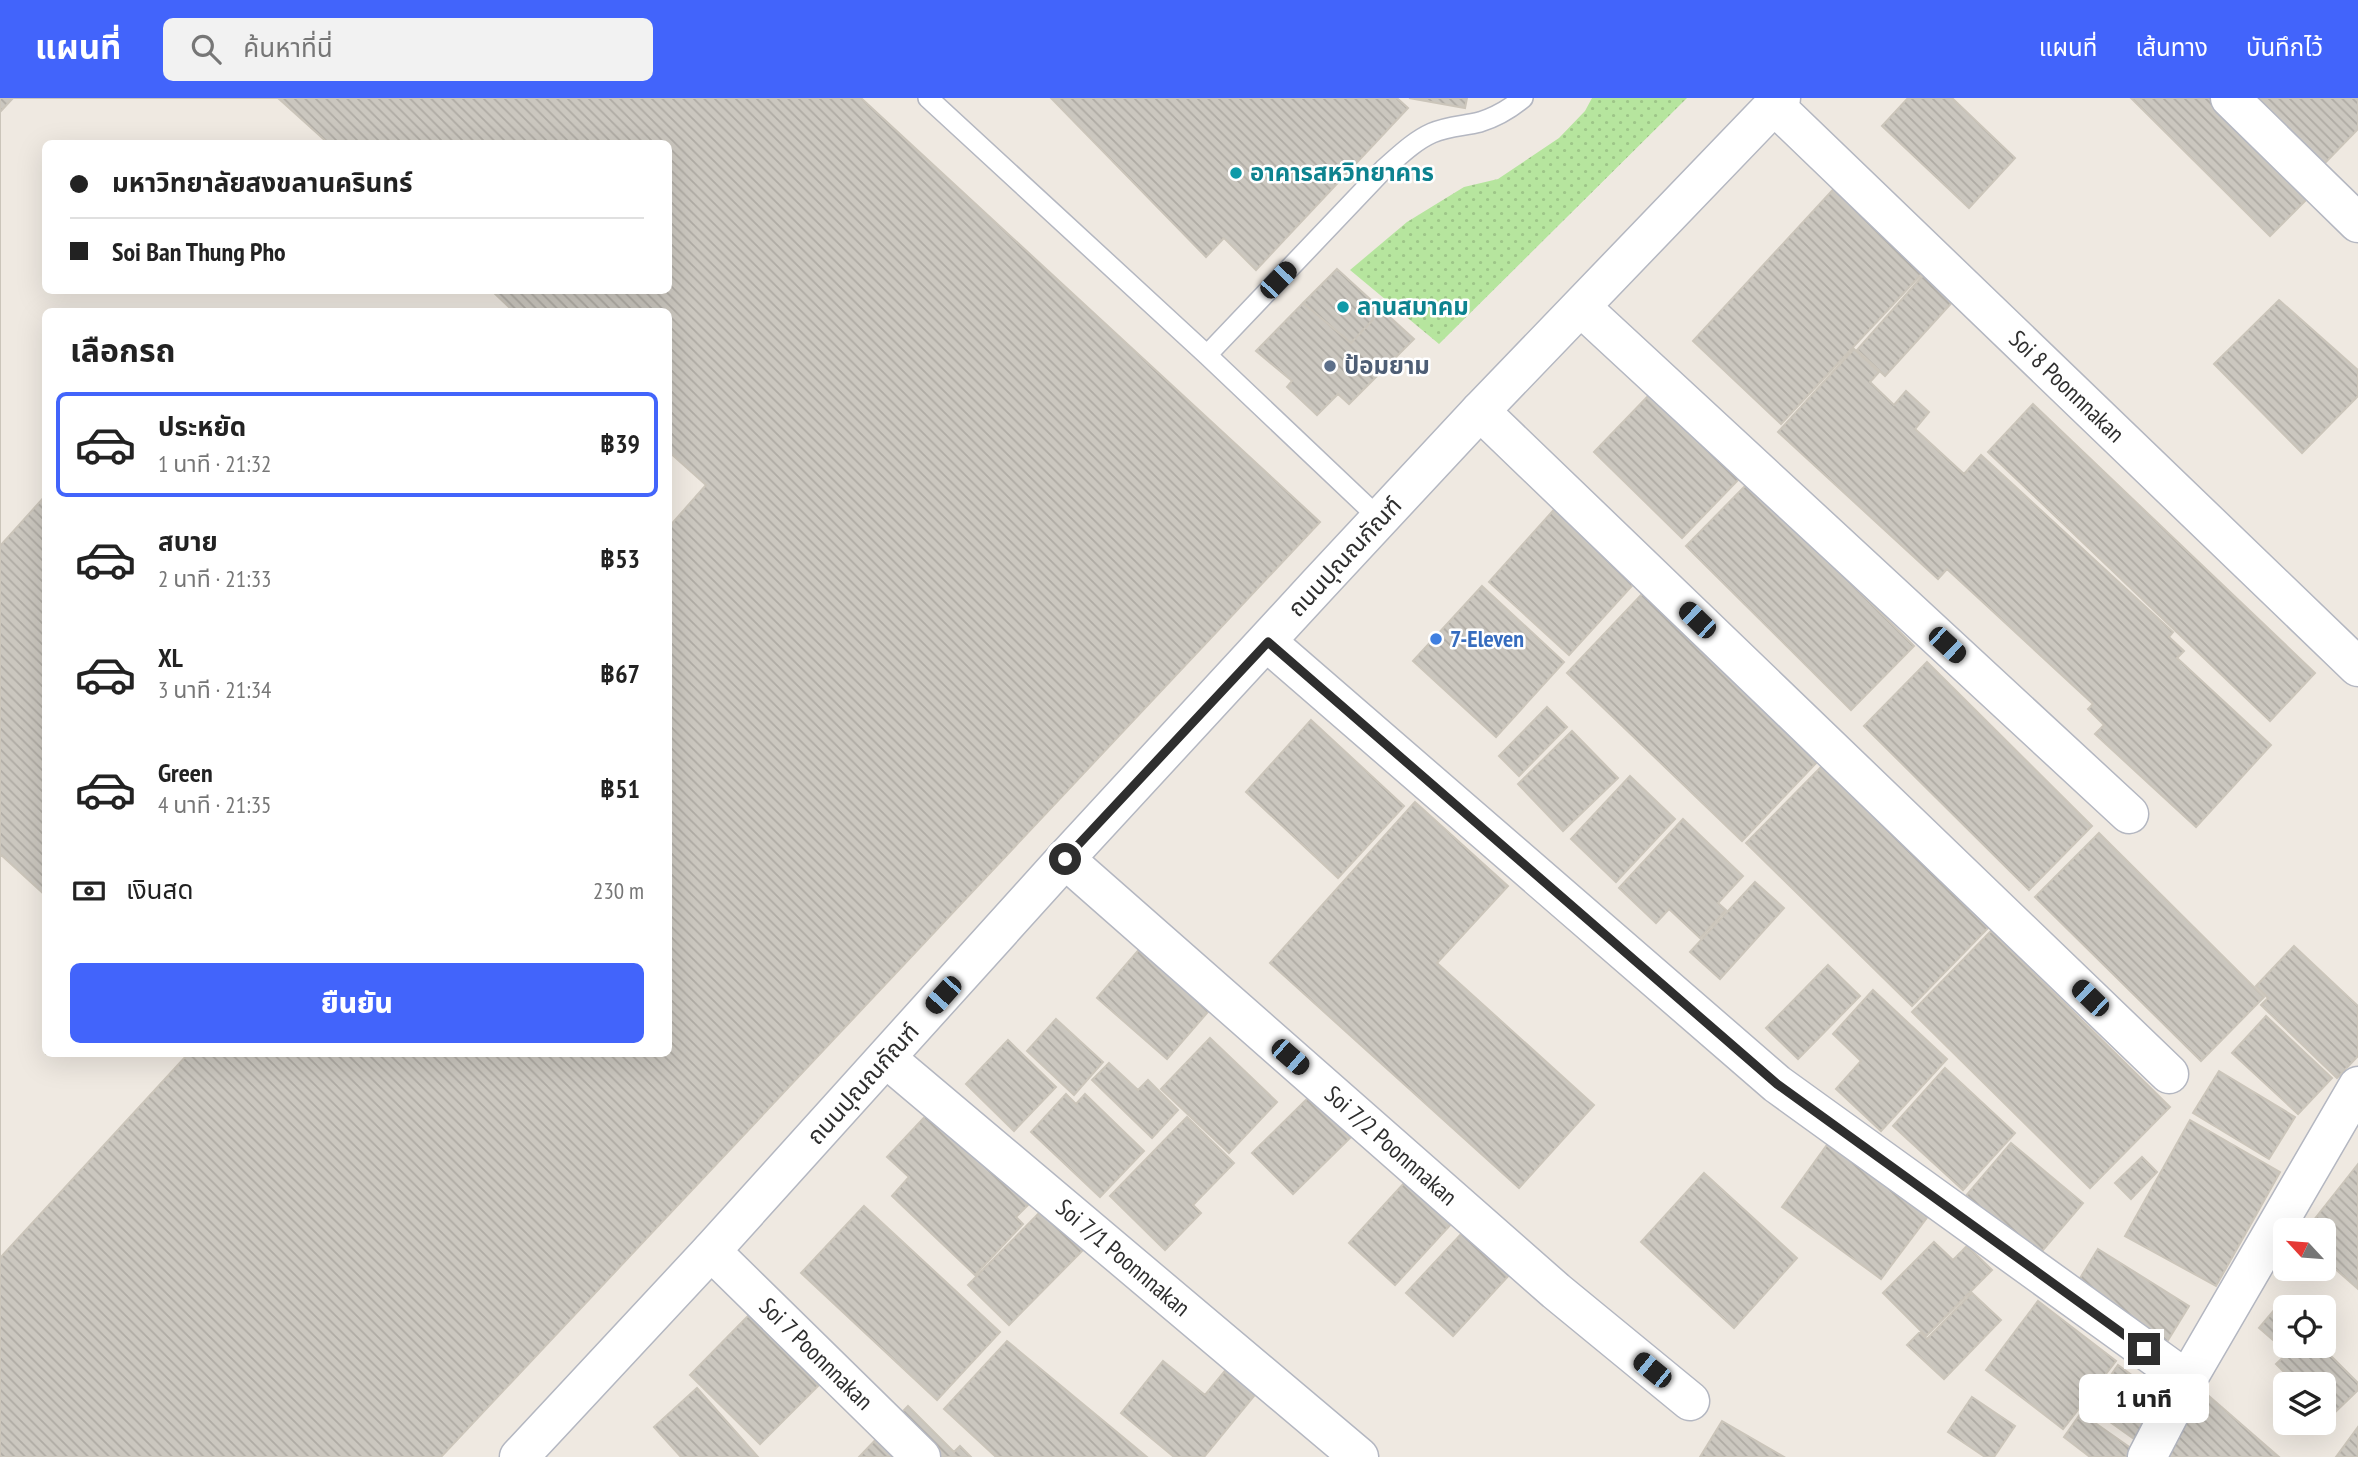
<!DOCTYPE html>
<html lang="th">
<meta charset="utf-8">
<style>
body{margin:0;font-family:"PT Sans Narrow","Noto Sans Thai",sans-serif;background:#f2f2f2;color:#222;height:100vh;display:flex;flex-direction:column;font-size:26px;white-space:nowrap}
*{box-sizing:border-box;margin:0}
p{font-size:23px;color:#767676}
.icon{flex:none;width:38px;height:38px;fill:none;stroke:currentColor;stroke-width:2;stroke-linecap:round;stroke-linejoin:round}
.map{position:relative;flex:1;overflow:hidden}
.side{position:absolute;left:42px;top:210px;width:630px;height:749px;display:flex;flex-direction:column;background:#fff;border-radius:10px;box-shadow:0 7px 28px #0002}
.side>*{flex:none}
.guide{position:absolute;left:42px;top:42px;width:630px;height:154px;border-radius:10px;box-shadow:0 7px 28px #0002;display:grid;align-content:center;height:154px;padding:0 28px;background:#fff}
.needle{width:46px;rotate:296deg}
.fabs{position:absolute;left:2273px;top:1120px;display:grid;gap:14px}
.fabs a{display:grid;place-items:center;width:63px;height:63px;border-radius:10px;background:#fff;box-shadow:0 7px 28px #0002;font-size:35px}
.end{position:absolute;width:32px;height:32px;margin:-16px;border:9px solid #2e2e2e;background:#fff;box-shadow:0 0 0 4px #fff}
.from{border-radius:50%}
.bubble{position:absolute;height:49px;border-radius:10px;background:#fff;box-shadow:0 7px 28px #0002;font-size:23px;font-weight:800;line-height:49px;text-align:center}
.car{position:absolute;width:21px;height:42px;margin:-21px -10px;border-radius:9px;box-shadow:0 0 5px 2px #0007;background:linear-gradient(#222 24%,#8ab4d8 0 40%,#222 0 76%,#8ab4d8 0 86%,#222 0)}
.guide b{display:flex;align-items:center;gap:24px;height:66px;font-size:26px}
.guide b+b{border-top:2px solid #e0e0e0}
.guide i{width:18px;height:18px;background:#222}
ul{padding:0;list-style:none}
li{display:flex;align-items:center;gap:21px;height:105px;margin:0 14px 10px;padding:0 14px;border:4px solid transparent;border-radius:10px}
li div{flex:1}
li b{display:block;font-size:26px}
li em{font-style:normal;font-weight:800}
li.on{border-color:#4264fb}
li>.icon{width:63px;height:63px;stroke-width:1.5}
h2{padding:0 28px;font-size:32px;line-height:84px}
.pay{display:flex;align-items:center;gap:18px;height:77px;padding:0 28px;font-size:26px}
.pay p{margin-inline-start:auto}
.primary-button{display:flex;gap:14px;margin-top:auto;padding:14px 28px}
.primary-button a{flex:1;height:80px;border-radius:10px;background:#4264fb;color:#fff;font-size:28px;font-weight:800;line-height:80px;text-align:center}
header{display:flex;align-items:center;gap:42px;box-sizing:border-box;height:98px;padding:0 35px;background:#4264fb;color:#fff}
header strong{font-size:33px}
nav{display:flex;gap:38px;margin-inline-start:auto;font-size:24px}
.search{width:490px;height:63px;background:#f2f2f2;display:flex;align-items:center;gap:18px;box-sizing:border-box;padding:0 24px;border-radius:10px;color:#767676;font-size:26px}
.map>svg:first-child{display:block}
</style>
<header>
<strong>แผนที่</strong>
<div class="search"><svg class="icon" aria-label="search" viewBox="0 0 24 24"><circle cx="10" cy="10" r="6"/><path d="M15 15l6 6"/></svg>ค้นหาที่นี่</div>
<nav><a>แผนที่</a><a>เส้นทาง</a><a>บันทึกไว้</a></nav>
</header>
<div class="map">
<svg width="2358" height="1359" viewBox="0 0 2358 1359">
<defs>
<pattern id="garden-dots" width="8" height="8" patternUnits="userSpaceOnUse" patternTransform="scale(1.75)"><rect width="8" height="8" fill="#b6e59e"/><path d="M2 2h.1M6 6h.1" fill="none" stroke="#9dc588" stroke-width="1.8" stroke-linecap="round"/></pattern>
<pattern id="building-back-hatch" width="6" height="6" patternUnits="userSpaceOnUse" patternTransform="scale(1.75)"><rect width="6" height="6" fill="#cbc7bf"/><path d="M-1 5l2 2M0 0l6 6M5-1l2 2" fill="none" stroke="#afaba4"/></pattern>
</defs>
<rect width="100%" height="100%" fill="#efe9e1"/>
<!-- garden -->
<path fill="url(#garden-dots)" d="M1592,0H1687L1439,246L1350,172L1407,124L1464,89L1498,81L1559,40L1585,13Z"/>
<!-- building -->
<path fill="url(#building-back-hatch)" stroke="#cbc5ba" stroke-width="2" fill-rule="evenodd" d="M0,0H861L1320,424L441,1359H0ZM46,46H668V192H46ZM46,214H668V956H46Z
M13,0H278L329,46H46V192H491L514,214H46V397L0,448V14Z
M1051,0H1397L1408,10L1256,172L1224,140L1206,159Z
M1409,0H1467L1465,10Z
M1908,0H1952L2015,60L1969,110L1882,28Z
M2131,0H2240L2324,84L2270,138Z
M2250,0H2358V31L2320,70Z
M1841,83L1930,167L1781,326L1693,243Z
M1337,171L1382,212L1351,245L1303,205Z
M1927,173L1956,200L1885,278L1857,252Z
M2279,202L2358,272V298L2302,355L2214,266Z
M1303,205L1351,245L1382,212L1414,241L1349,306L1338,296L1317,317L1287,289L1292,283L1256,253Z
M1854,251L1879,274L1870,284L1894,307L1906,293L1929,314L1915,331L1964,376L1981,357L2173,534L2169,539L2184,553L2177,560L2271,647L2196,729L2095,636L2104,627L2088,611L2093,606L1947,471L1938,481L1778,334Z
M1651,295L1739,381L1682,440L1594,354Z
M2033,306L2315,575L2270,623L1988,354Z
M668,353L706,387L668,430Z
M1749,384L1914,548L1851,612L1686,448Z
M1559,406L1639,480L1569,557L1489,484Z
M1482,488L1564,564L1496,639L1413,563Z
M1644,494L1819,662L1742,743L1567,575Z
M1927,564L2092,728L2029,792L1864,628Z
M1547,609L1567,629L1519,678L1499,658Z
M1311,622L1404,708L1338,780L1246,694Z
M1572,633L1618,680L1563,733L1518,686Z
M1824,666L1990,828L1912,908L1746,745Z
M1630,678L1675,721L1616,784L1571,741Z
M1415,704L1508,788L1437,865L1594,1007L1519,1090L1270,865Z
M1683,721L1743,778L1718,805L1726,812L1700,840L1669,811L1656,825L1619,790Z
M2099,735L2264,899L2201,963L2035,799Z
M0,756L46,798V956H188L0,1160Z
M1755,784L1784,810L1720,881L1690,854Z
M1163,824L1233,885L1167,961L1097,900Z
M1991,833L2170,1009L2090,1090L1912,914Z
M2294,848L2358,908V958L2337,980L2261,907L2268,900L2256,888Z
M1828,867L1860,898L1798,961L1766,930Z
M1873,892L1947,961L1881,1033L1836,991L1861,963L1833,936Z
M2266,918L2332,980L2298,1016L2232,955Z
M1056,921L1103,964L1074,997L1027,953Z
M1210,940L1277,1004L1229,1055L1161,991Z
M1008,942L1056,989L1014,1033L966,986Z
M1109,965L1138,992L1148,982L1178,1012L1152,1040L1092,982Z
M1945,970L2015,1035L1963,1092L1893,1028Z
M2219,973L2295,1019L2269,1061L2193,1015Z
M1066,996L1076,1006L1085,996L1144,1053L1100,1099L1031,1034Z
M1310,998L1350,1040L1293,1096L1252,1055Z
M935,1008L1033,1102L1016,1119L1023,1126L975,1177L892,1098L909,1079L887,1059Z
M1187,1019L1234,1065L1193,1107L1201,1115L1165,1152L1110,1098Z
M2190,1022L2280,1074L2216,1188L2125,1138Z
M1832,1040L1932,1113L1881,1181L1782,1109Z
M2011,1045L2083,1105L2037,1159L1965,1099Z
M2142,1059L2157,1074L2131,1101L2115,1085Z
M2358,1066V1191L2324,1161V1132H2306Z
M1704,1075L1797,1160L1734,1230L1641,1144Z
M1407,1082L1453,1124L1395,1187L1349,1145Z
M864,1108L1000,1234L937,1302L801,1175Z
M1045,1109L1085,1150L1009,1227L968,1187Z
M1464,1133L1511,1175L1453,1238L1406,1195Z
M1934,1144L1953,1162L1967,1148L1992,1172L1926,1238L1883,1195Z
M2098,1151L2189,1208L2165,1247L2074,1190Z
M1972,1195L2001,1222L1944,1281L1907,1247L1920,1234L1927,1241Z
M2038,1203L2116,1263L2063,1331L1986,1272Z
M2280,1205L2286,1209V1244L2281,1249L2259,1230Z
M749,1217L819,1287L760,1346L690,1277Z
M1007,1243L1147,1359H996L944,1311Z
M2295,1248H2321L2358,1285V1292L2329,1320L2324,1315V1286H2296L2276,1266Z
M1163,1263L1205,1297L1229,1268L1259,1292L1204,1359H1174L1121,1315Z
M2118,1267L2166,1302L2137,1343L2089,1309Z
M697,1290L758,1359H681L654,1329Z
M2202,1292L2279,1359H2168Z
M1972,1299L2015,1328L1994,1359H1985L1948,1334Z
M908,1308L954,1354L960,1348L971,1359H859Z
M2081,1315L2135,1353L2131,1359H2090L2064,1339Z
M1722,1323L1784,1359H1700Z
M2358,1329V1359H2336Z"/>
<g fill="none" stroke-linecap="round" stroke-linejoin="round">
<defs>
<path id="lane" d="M928,0L1207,257L1380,421
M1207,257L1384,71C1399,58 1414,43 1432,35C1448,28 1464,28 1480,24C1496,19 1511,10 1523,0"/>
<g id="street">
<path d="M2230,0L2358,125"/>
<path id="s1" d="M1774,7L2358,569"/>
<path d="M1582,210L2129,716"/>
<path d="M1480,313L2169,976"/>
<path d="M1267,544L1777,986L2187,1282"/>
<path id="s2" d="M1065,761L1556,1193L1690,1303"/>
<path id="s3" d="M886,960L1359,1359"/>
<path id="s4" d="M711,1153L921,1359"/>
<path d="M2147,1359L2187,1282L2358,988"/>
</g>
<path id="secondary" d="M519,1359L711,1153L1065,761L1317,488L1480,313L1781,0"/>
</defs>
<!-- lane casing -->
<use href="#lane" stroke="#b4b7c1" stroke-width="22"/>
<!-- street casing -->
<use href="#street" stroke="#b4b7c1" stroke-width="41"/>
<!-- secondary casing -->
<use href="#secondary" stroke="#b4b7c1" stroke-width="41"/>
<!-- lane -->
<use href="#lane" stroke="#fff" stroke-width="19"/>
<!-- street -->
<use href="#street" stroke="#fff" stroke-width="38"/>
<!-- secondary -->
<use href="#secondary" stroke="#fff" stroke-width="38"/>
</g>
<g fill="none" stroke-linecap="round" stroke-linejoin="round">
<!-- route -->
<path stroke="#2e2e2e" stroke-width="9" d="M1065,761L1268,544L1777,986L2144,1251"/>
</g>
<!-- markers -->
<g fill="#0f9aa8" stroke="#fff" stroke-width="2.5">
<circle cx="1236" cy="75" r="7"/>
<circle cx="1343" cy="209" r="7"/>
</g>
<circle fill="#5c6f8a" stroke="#fff" stroke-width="2.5" cx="1330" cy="268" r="7"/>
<circle fill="#3f7fe0" stroke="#fff" stroke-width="2.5" cx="1436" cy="541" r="7"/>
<g text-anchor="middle" stroke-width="5" stroke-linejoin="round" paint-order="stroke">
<!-- culture labels -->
<g font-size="24" font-weight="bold" fill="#0d838f" stroke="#fff" text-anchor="start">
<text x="1250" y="83">อาคารสหวิทยาคาร</text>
<text x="1357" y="217">ลานสมาคม</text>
</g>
<!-- service labels -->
<g font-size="24" font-weight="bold" fill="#4e5e75" stroke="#fff" text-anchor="start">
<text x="1344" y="276">ป้อมยาม</text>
</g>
<!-- street labels -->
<g font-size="24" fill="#2e2e2e" stroke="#fff">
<text dy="8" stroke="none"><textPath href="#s1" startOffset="406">Soi 8 Poonnnakan</textPath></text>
<text transform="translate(1345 459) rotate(-47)" y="8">ถนนปุณณกัณฑ์</text>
<text transform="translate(863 986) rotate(-48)" y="8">ถนนปุณณกัณฑ์</text>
<text dy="8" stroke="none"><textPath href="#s2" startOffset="434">Soi 7/2 Poonnnakan</textPath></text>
<text dy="8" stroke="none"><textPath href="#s3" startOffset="310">Soi 7/1 Poonnnakan</textPath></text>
<text dy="8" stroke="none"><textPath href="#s4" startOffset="147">Soi 7 Poonnnakan</textPath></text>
</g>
<!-- shop labels -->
<g font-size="24" font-weight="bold" fill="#366cbe" stroke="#fff" text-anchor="start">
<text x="1450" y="549">7-Eleven</text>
</g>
</g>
</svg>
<div class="fabs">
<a><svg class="needle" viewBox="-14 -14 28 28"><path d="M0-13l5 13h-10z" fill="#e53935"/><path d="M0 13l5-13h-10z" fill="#767676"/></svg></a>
<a><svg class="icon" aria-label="locate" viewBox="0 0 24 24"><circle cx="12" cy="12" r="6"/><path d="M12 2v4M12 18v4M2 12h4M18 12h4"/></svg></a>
<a><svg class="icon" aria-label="layers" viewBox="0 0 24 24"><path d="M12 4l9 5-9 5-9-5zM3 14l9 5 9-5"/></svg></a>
</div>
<i class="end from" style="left:1065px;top:761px"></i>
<i class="end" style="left:2144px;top:1251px"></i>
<div class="bubble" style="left:2079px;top:1276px;width:130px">1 นาที</div>
<i class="car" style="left:1278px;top:182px;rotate:44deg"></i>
<i class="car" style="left:1697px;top:522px;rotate:314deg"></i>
<i class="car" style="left:1947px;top:547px;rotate:133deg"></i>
<i class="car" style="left:943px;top:897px;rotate:222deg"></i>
<i class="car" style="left:2090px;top:900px;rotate:314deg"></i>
<i class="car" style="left:1290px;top:959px;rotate:131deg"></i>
<i class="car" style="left:1652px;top:1272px;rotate:309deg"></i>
<div class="guide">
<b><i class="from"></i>มหาวิทยาลัยสงขลานครินทร์</b>
<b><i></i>Soi Ban Thung Pho</b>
</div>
<section class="side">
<h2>เลือกรถ</h2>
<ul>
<li class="on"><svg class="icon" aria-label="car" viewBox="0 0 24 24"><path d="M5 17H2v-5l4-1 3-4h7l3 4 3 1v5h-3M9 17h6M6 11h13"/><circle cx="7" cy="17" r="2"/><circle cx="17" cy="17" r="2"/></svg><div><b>ประหยัด</b><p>1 นาที · 21:32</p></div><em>฿39</em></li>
<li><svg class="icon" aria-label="car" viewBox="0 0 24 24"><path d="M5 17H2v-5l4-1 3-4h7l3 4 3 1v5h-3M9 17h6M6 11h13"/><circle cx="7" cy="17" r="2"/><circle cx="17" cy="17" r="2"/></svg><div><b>สบาย</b><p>2 นาที · 21:33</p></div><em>฿53</em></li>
<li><svg class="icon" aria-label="car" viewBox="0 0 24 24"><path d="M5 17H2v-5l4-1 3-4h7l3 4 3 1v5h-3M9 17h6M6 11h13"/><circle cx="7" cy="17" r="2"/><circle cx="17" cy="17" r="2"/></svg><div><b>XL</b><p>3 นาที · 21:34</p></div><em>฿67</em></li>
<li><svg class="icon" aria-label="car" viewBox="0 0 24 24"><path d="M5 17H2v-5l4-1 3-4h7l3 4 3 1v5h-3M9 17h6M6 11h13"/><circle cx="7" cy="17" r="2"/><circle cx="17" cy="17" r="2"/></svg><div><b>Green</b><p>4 นาที · 21:35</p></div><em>฿51</em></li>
</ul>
<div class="pay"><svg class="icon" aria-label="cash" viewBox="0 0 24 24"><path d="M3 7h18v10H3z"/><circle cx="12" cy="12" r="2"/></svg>เงินสด<p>230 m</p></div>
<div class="primary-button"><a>ยืนยัน</a></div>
</section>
</div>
